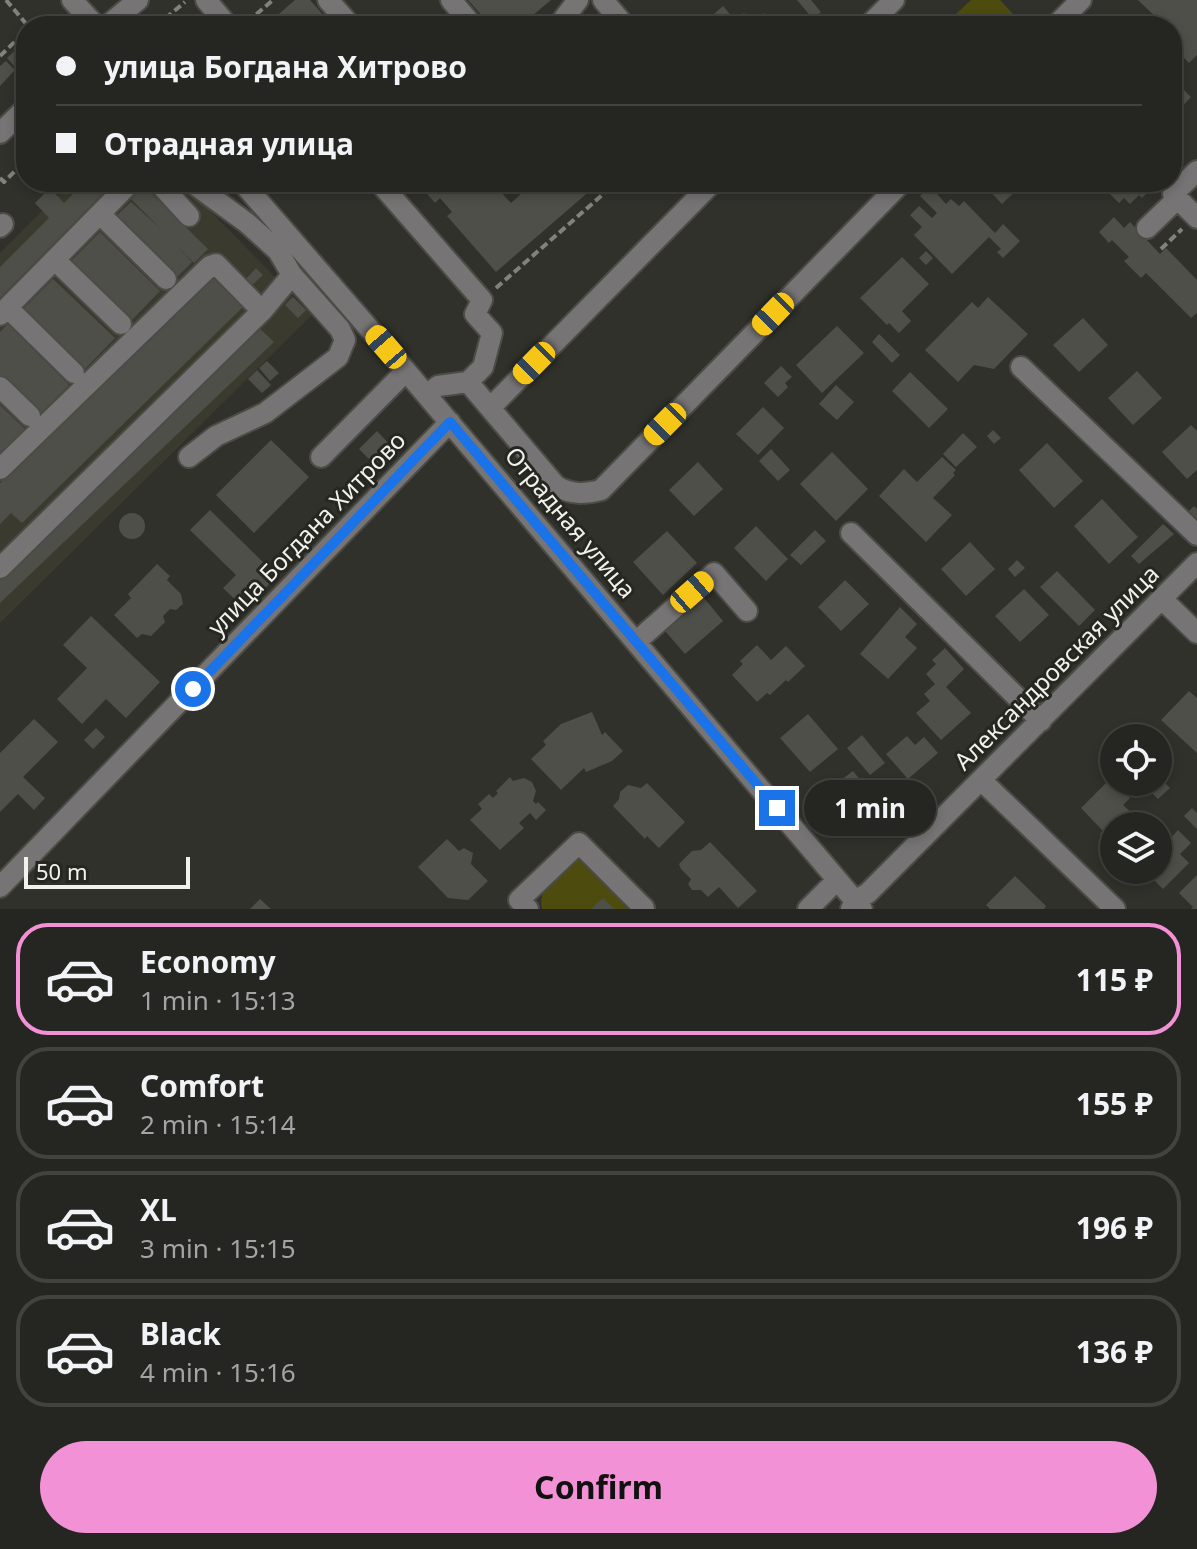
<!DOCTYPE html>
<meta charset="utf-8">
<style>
body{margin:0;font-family:"Noto Sans",sans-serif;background:#31312e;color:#f1f3f6;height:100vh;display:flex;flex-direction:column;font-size:30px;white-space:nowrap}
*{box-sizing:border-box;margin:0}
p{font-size:26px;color:#a3a5a5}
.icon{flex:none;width:44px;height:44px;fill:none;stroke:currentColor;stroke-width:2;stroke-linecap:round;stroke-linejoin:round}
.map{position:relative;height:909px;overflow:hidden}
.details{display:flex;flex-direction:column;background:#252521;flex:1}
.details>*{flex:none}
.banner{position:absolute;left:16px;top:16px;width:1166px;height:176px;border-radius:32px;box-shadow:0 4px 12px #0003,0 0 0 2px #42423f;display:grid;align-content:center;height:176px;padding:0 40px;background:#252521}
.controls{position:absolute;left:1100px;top:724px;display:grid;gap:16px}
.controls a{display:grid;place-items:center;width:72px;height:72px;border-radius:50%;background:#252521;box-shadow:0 4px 12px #0003,0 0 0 2px #42423f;font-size:40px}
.scale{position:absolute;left:24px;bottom:20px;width:166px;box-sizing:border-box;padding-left:8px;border:4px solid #f1f1ed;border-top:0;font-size:22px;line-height:28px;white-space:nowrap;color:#f1f1ed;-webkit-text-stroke:6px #272722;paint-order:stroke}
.end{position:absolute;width:36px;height:36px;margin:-18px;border:10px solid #1a73e8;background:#fff;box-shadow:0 0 0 4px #fff}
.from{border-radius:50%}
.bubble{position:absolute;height:56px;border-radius:28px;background:#252521;box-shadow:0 4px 12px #0003,0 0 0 2px #42423f;font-size:26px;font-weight:700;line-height:56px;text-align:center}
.car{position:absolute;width:24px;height:48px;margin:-24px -12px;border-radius:10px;box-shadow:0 0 6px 2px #0007;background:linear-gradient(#f5c518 24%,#345 0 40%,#f5c518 0 76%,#345 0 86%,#f5c518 0)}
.banner b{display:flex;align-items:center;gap:28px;height:76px;font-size:30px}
.banner b+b{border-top:2px solid #42423f}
.banner i{width:20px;height:20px;background:#f1f3f6}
ul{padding:14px 0 0;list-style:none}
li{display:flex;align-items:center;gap:24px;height:112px;margin:0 16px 12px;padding:0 24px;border:4px solid #42423f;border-radius:32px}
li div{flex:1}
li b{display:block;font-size:30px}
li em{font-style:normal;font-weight:700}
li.current{border-color:#f391d6}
li>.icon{width:72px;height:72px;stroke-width:1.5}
.primary-button{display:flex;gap:16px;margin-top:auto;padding:16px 40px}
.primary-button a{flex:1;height:92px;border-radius:48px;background:#f391d6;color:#111;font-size:32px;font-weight:700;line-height:92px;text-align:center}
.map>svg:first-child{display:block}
</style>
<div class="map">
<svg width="1197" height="909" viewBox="0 0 1197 909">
<rect width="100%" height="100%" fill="#31312c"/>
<!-- built -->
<path fill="#3a3a2e" d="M71,182H182L312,315L0,623V253Z"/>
<!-- green -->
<path fill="#4e4b0e" d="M971,0H1000L1013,14L1001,26H943Z
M584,858L629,906L628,909H542C536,888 564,860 584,858Z"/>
<!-- building -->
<path fill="#4f4f49" d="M295,0H310L333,26H265Z
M468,0H551L520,26H491Z
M797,0H811L821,12L813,19Z
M1138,0H1197V55L1189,63L1172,46V26H1165Z
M723,6L735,20L744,13L753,23L764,13L776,26H700Z
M26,40V58L16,68L7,58Z
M6,61L15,70L0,86V66Z
M1178,84L1191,97L1172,117V90Z
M1172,140L1183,151L1172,162Z
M77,182H114L0,298V267L49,218L35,203L50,188L64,203L81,186Z
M140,182L208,249L194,263L176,245L192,262L177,277L116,216L131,202L160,228L127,195Z
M417,182H492L511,203L522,193L517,187L522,182H600L496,272L447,216L452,212L440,198L435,203Z
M981,182H1025L1002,204Z
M1109,182H1158L1142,198L1139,195L1130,204L1124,198L1119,203L1109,193L1114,188Z
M930,186L946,204L951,199L959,206L964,201L995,233L1003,224L1020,241L1003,258L997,252L1001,249L989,237L952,274L914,235L922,227L910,215L919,206L932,218L937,213L920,196Z
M1114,217L1124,228L1130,222L1160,254L1166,248L1197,280V313L1191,318L1146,273L1141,278L1124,261L1129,257L1112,240L1109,243L1099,232Z
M100,232L160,291L131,321L71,261Z
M926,251L933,258L926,265L919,258Z
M902,257L929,284L902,311L911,321L899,333L889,323L887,325L860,298Z
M256,268L263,275L251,286L245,280Z
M214,277L243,307L22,523L11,513L0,524V483Z
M53,279L115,338L85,369L23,309Z
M293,297L306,310L298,318L285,305Z
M988,297L1028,334L994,369L974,365L958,382L925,350L972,302L978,308Z
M1083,318L1108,345L1079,372L1053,345Z
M8,324L69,385L39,415L0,375V332Z
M837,326L864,353L822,393L796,365Z
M258,327L274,342L0,603V577Z
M879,334L900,355L892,363L872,342Z
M267,361L279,373L270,381L259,368Z
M781,366L792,377L785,383L788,387L778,397L764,383Z
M257,370L271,385L262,393L248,379Z
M1137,371L1162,398L1133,425L1108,398Z
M910,372L948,409L929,428L892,391Z
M836,385L854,402L837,420L819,404Z
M0,405L25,429L0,455Z
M763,407L784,428L758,455L736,434Z
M1191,425L1197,431V470L1187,479L1162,452Z
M993,430L1001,438L994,444L987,436Z
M377,431L393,448L375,465L359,449Z
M963,433L977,447L956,467L943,454Z
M271,440L309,477L254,533L216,495Z
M1047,443L1083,481L1054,508L1019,470Z
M771,449L790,470L778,481L759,461Z
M832,452L868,489L836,521L800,484Z
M942,457L956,470L953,473L955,475L933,498L952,515L926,542L879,496L904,469L917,482Z
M698,462L723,489L694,516L669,490Z
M1102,499L1138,537L1109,564L1074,526Z
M1194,506L1197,509V523L1187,513Z
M210,510L277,576L245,609L223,588L236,575L190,530Z
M119 526a13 13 0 1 1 26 0a13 13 0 1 1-26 0Z
M1163,524L1174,534L1139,564L1131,556Z
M756,526L788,559L766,581L734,548Z
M815,530L826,541L801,565L790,555Z
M667,531L697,563L663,595L633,562Z
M970,542L995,569L966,596L941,569Z
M1017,560L1025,568L1015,577L1008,569Z
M157,564L170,576L167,580L181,594L183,604L176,610L170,609L163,616L165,622L151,636L142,634L137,638L114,615L131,598L128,594Z
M1057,571L1095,610L1079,626L1040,587Z
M845,580L869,604L841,631L818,607Z
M1024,589L1049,615L1020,642L995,616Z
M704,598L723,621L685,654L665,631Z
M900,607L917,624L905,637L917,648L888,679L860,654Z
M91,616L160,682L126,718L106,699L82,724L57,699L87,668L63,645Z
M757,645L771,660L786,646L805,666L788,682L786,680L770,695L767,693L757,702L732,675L743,664L740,661Z
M945,648L964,669L946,687L971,713L941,740L916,713L930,701L924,694L935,684L926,674L936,664L932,660Z
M1189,691L1197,698V753L1161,720Z
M592,712L602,735L605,732L623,751L612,761L586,772L584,768L561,790L531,759L546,745L543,741L561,724Z
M808,714L838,749L810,772L780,738Z
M34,719L58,742L23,777L45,798L34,810L18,794L0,812V753Z
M96,728L105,737L93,749L84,740Z
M862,735L885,763L870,775L847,748Z
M907,736L915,745L924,737L938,753L908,779L886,754Z
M853,771L869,791L879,782L892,799L853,829L824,793Z
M1158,776L1170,788L1158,799L1146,787L1151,782H1158Z
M510,777L513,781L524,778L532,782L536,791L533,801L536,804L538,802L546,810L536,820L530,813L519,823L524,828L500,850L470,820L482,809L478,804L489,794L493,798L498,793L496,791Z
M1110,779L1130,798L1123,805L1135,816L1125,826H1114V837L1109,842L1100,834L1103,831L1081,808Z
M647,783L685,822L659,848L647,836L645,839L613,806L619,799L620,792L628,785L641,788Z
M1192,808L1197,813V829L1184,816Z
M1178,830L1191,843L1180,854L1189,863L1163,889L1144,870H1158V833L1167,842Z
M447,839L459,851L464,848L473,853L471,864L488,881L468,900L448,898L418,867Z
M710,842L757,891L738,908L719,887L708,897L701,890H692L688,884L691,879L681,869L679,864L692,851L701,850Z
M1197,875V909H1191L1193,907L1179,893Z
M1015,876L1046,906L1044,909H990L986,905Z
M603,898L614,909H591Z
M260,899L271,909H250Z"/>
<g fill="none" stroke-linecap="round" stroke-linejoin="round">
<defs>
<path id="minor" d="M72,0L96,26
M206,0L228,26
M328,0L351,26
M451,0L473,26
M603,0L625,26
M107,26L138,0
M369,26H383
M558,26L578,0
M868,26L894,0
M1055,26L1081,0
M0,133L26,108
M1197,171L1173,194L1197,218
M158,182L189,216
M242,182L406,371L862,909
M379,182L482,300L475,314L492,333L483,367L468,382
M100,214L166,279
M0,227L3,224
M1147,228L1177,199
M55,260L121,324
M8,308L74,373
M0,315L131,182
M1021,367L1197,535
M0,387L30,416
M427,395L438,386L468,382L490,408L713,182
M490,408L556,486C572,495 584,494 601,490L902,182
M189,457L216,436L265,413L338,357L345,340L340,329L292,275L278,251L247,223L191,182
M321,457L406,371
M0,469L210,266L216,264L262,311
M851,533L1041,721
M0,568L262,311L292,275
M1162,599L1197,633
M637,641L714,573L747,611
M982,781L1115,909
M0,887L450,422
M528,909L519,900L579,843L644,908L643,909
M808,909L837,880
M851,909L855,901L868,893L1197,563"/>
</defs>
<!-- minor casing -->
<use href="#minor" stroke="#4c4c47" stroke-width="24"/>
<!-- path -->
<path stroke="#82827d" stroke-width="4" stroke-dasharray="8 4" stroke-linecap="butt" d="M6,0L28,26
M250,24L252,18L273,0
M156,26L185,2
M0,56L26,31
M0,178L4,182L26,160
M1161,249L1182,229
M496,288L617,182"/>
<!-- minor -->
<use href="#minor" stroke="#777476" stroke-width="20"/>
</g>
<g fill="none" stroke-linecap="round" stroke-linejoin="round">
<!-- route -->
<path stroke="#1a73e8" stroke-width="10" d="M193,689L450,422L777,808"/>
</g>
<g text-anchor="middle" stroke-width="6" stroke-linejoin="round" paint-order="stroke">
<!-- street labels -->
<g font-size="24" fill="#f1f1ed" stroke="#272722">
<text transform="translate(570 523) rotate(50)" y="8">Отрадная улица</text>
<text transform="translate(307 534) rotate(-46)" y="8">улица Богдана Хитрово</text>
<text transform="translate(1057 668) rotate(-45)" y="8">Александровская улица</text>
</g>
</g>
</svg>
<div class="controls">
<a><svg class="icon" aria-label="locate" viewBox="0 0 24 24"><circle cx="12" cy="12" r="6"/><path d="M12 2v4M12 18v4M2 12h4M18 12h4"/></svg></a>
<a><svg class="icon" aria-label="layers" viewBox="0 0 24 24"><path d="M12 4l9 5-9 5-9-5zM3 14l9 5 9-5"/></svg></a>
</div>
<div class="scale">50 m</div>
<i class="end from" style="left:193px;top:689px"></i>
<i class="end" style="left:777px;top:808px"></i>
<div class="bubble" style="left:804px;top:780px;width:132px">1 min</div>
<i class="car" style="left:773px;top:314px;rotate:224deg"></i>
<i class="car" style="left:386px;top:347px;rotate:319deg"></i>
<i class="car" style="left:534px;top:363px;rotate:225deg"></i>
<i class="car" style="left:665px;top:424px;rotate:225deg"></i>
<i class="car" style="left:692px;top:592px;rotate:49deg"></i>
<div class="banner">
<b><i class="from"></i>улица Богдана Хитрово</b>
<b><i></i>Отрадная улица</b>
</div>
</div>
<section class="details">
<ul>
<li class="current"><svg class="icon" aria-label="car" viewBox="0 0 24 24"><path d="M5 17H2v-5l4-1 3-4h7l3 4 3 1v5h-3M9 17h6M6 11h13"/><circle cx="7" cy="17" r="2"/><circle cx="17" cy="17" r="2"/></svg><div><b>Economy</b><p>1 min · 15:13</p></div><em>115 ₽</em></li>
<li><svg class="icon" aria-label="car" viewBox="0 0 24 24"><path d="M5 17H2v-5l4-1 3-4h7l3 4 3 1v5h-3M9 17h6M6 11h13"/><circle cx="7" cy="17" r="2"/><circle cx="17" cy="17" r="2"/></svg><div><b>Comfort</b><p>2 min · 15:14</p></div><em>155 ₽</em></li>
<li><svg class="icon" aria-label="car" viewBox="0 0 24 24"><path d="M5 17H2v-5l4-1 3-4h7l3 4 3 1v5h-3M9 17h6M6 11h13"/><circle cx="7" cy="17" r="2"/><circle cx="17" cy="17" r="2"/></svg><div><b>XL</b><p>3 min · 15:15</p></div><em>196 ₽</em></li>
<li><svg class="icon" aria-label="car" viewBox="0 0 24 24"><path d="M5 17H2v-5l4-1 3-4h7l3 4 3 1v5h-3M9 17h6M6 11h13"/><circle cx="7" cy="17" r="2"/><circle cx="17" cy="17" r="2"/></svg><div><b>Black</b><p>4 min · 15:16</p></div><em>136 ₽</em></li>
</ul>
<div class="primary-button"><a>Confirm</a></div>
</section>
